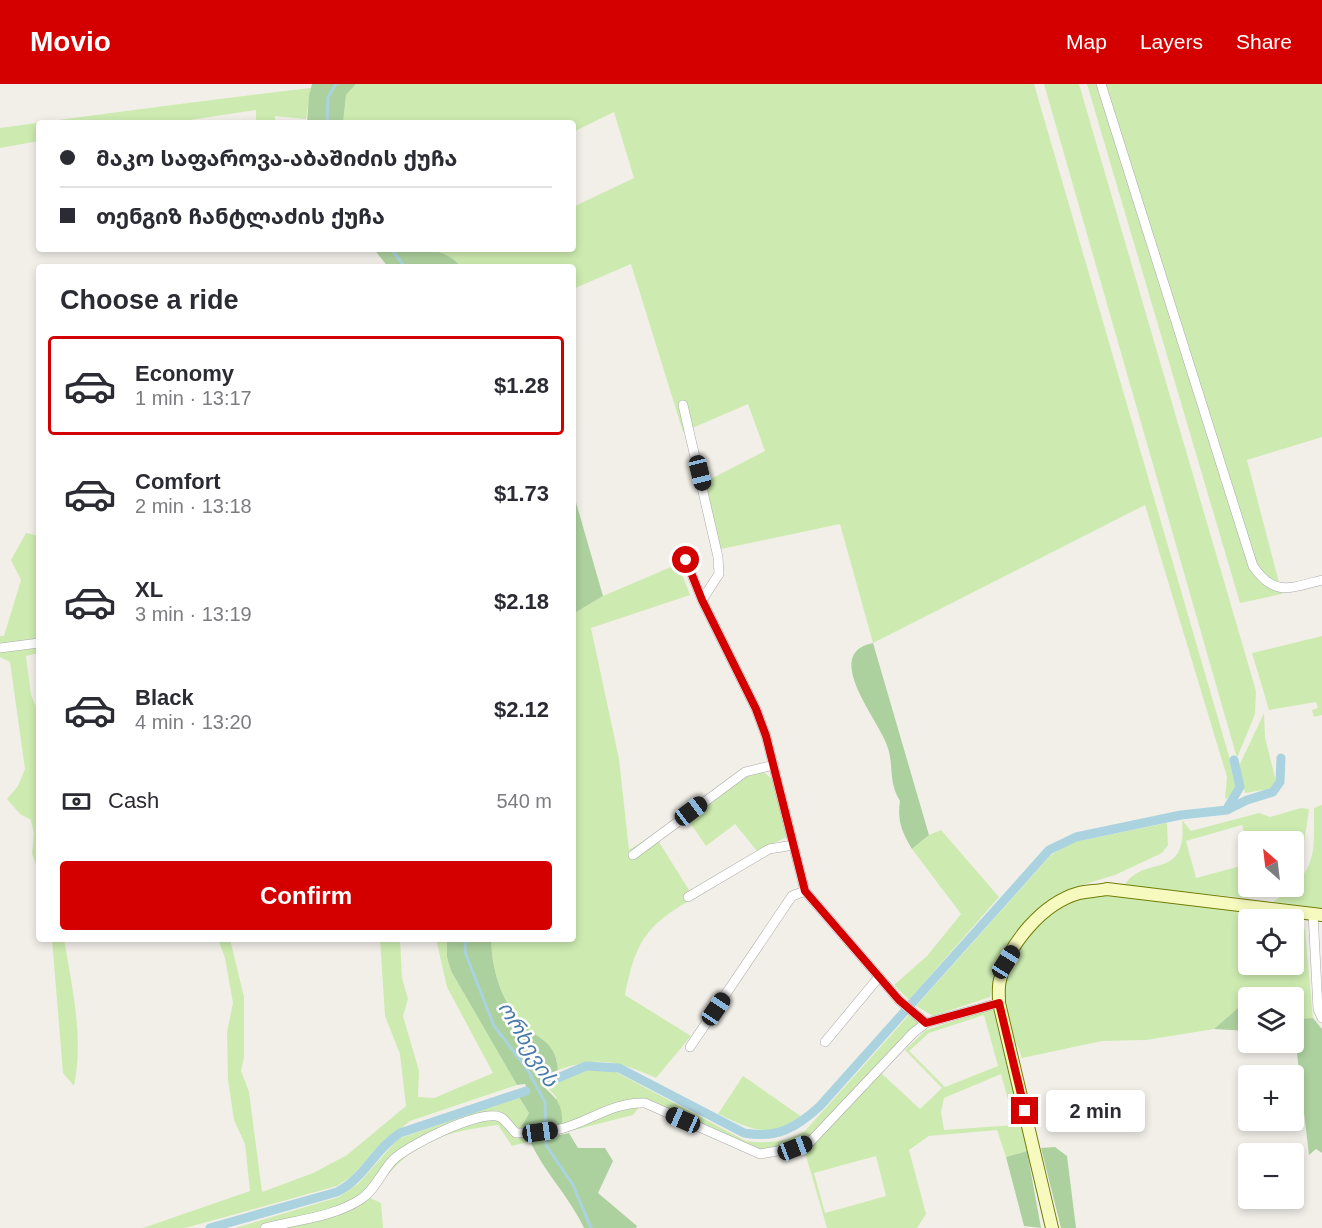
<!DOCTYPE html>
<meta charset="utf-8">
<style>
body{margin:0;font-family:Helvetica,"Noto Sans Georgian",sans-serif;background:#f2f2f3;color:#2b2b33;height:100vh;display:flex;flex-direction:column;font-size:22px;white-space:nowrap}
*{box-sizing:border-box;margin:0}
p{font-size:20px;color:#7c7c81}
.icon{flex:none;width:33px;height:33px;fill:none;stroke:currentColor;stroke-width:2;stroke-linecap:round;stroke-linejoin:round}
.map{position:relative;flex:1;overflow:hidden}
.details{position:absolute;left:36px;top:180px;width:540px;height:678px;display:flex;flex-direction:column;background:#fff;border-radius:6px;box-shadow:0 3px 9px #0003}
.details>*{flex:none}
.top-card{position:absolute;left:36px;top:36px;width:540px;height:132px;border-radius:6px;box-shadow:0 3px 9px #0003;display:grid;align-content:center;height:132px;padding:0 24px;background:#fff}
.needle{width:39px;rotate:332deg}
.tools{position:absolute;left:1238px;top:747px;display:grid;gap:12px}
.tools a{display:grid;place-items:center;width:66px;height:66px;border-radius:6px;background:#fff;box-shadow:0 3px 9px #0003;font-size:30px}
.end{position:absolute;width:27px;height:27px;margin:-14px;border:8px solid #d40000;background:#fff;box-shadow:0 0 0 3px #fff}
.from{border-radius:50%}
.bubble{position:absolute;height:42px;border-radius:6px;background:#fff;box-shadow:0 3px 9px #0003;font-size:20px;font-weight:600;line-height:42px;text-align:center}
.car{position:absolute;width:18px;height:36px;margin:-18px -9px;border-radius:8px;box-shadow:0 0 4px 2px #0007;background:linear-gradient(#222 24%,#8ab4d8 0 40%,#222 0 76%,#8ab4d8 0 86%,#222 0)}
.top-card b{display:flex;align-items:center;gap:21px;height:57px;font-size:22px}
.top-card b+b{border-top:2px solid #e1e1e2}
.top-card i{width:15px;height:15px;background:#2b2b33}
ul{padding:0;list-style:none}
li{display:flex;align-items:center;gap:18px;height:99px;margin:0 12px 9px;padding:0 12px;border:3px solid transparent;border-radius:6px}
li div{flex:1}
li b{display:block;font-size:22px}
li em{font-style:normal;font-weight:600}
li.selected{border-color:#d40000}
li>.icon{width:54px;height:54px;stroke-width:1.5}
h2{padding:0 24px;font-size:27px;line-height:72px}
.pay{display:flex;align-items:center;gap:15px;height:66px;padding:0 24px;font-size:22px}
.pay p{margin-inline-start:auto}
.action{display:flex;gap:12px;margin-top:auto;padding:12px 24px}
.action a{flex:1;height:69px;border-radius:6px;background:#d40000;color:#fff;font-size:24px;font-weight:600;line-height:69px;text-align:center}
header{display:flex;align-items:center;gap:36px;box-sizing:border-box;height:84px;padding:0 30px;background:#d40000;color:#fff}
header strong{font-size:28px}
nav{display:flex;gap:33px;margin-inline-start:auto;font-size:21px}
.map>svg:first-child{display:block}
</style>
<header>
<strong>Movio</strong>
<nav><a>Map</a><a>Layers</a><a>Share</a></nav>
</header>
<div class="map">
<svg width="1322" height="1144" viewBox="0 0 1322 1144">
<rect width="100%" height="100%" fill="#f2efe9"/>
<!-- grass -->
<path fill="#cdebb0" fill-rule="evenodd" d="M356,0H1034L1233,686L1237,703L1232,712L1225,715L1227,693L1145,421L873,559L840,440L712,467L697,402L765,367L748,320L683,348L631,180L573,205V183H461L456,177L432,165H573V123L634,94L614,28L573,48V39H343L346,11Z
M1044,0H1079L1256,607L1255,630L1237,674Z
M1087,0H1322V353L1247,376L1282,510L1240,519Z
M311,4L306,35L275,32V39H256V26L170,39H39V57L0,64V44C104,30 207,16 311,4Z
M26,449L39,452V569L26,572L31,611L39,630V789L32,770L34,750L31,736L20,730L7,715L18,702L25,685L10,578L0,573V552H4L21,496L11,476Z
M678,480L690,511L591,544L619,675L629,766L654,750L694,814C646,841 636,857 625,911L691,952L656,994C617,977 600,972 558,986C557,957 530,953 516,933C499,908 492,885 491,855H573V530L603,512Z
M1322,552V631L1314,633L1312,626L1318,624L1316,618L1269,626L1252,569Z
M1264,629L1265,653L1276,698L1270,705L1245,709L1239,682Z
M762,688C782,695 783,734 787,753L757,767L735,740L706,762L688,736L747,691Z
M1322,721V826L1273,818C1317,786 1314,775 1314,724Z
M1301,724L1309,725C1306,747 1304,768 1293,787V758H1248V761L1242,741L1186,757L1196,794L1248,780V802L1276,803L1247,814L1124,802C1144,769 1188,799 1182,736L1191,747L1259,729L1270,733Z
M1167,739L1168,761L1162,769L1115,791L1079,802L1052,817L1027,837L999,871L990,913L933,932L916,922L1051,771L1069,759Z
M941,746L999,813L909,916L894,901L927,872L961,830L912,765L929,751Z
M1104,810L1292,832L1301,837L1305,846L1313,934L1293,935V914H1248V921L1246,917L1214,945L1146,956L1102,957L1022,974C1016,957 1004,936 1003,918C999,878 1045,825 1082,814C1089,812 1097,811 1104,810ZM1248,836H1293V880H1248Z
M52,855H64C72,902 84,955 74,1002L63,989Z
M218,855H230L244,913V973L241,987L249,1008L262,1108L313,1089L347,1071L406,1022L400,970L385,932L380,855H400L402,894L408,915L403,932L419,987L418,1013L434,1014L493,989L447,903L436,855H447V873L451,887L517,1001L410,1037L378,1063L352,1092L337,1102L185,1144H143L250,1107L245,1060L234,1036L228,996L227,948L233,919L225,874Z
M993,924L1027,1067L1006,1073L997,1046L929,1052L909,1066L926,1130L917,1144H827L804,1065L813,1060L881,989L920,1025L942,1004L905,966L926,946ZM984,931L998,982L945,1003L909,967L929,949ZM1001,990L1015,1041L944,1046L941,1028L944,1014ZM876,1072L886,1112L825,1129L814,1089Z
M909,931L918,938V943L808,1055C792,1061 775,1069 758,1065L646,1015L633,1031L512,1062L498,1041C455,1047 424,1052 393,1085C384,1094 378,1105 370,1114L381,1119L383,1144H235L339,1113L359,1099L398,1055L519,1013L529,1029L526,1034L557,1014L546,1002C569,991 586,983 612,986L746,1057C769,1060 786,1058 805,1047Z
M743,992L802,1033C769,1056 751,1045 718,1030Z"/>
<!-- forest -->
<path fill="#add19e" d="M312,0H356L346,11L343,39H307L309,12Z
M374,165C402,165 442,158 461,183H388Z
M573,408L603,512L573,530Z
M873,559L929,751L912,765C902,748 897,737 900,717C887,696 895,679 886,659C876,633 822,569 873,559Z
M447,855H491C492,884 499,909 516,933C532,955 556,953 558,986L546,991V1005C559,1016 563,1024 562,1041L530,1046L522,1042L529,1029L519,1013L528,1007L525,1000L517,1001L451,887L447,873Z
M1247,916L1248,947L1214,945Z
M1313,934L1322,945V1069L1316,1065L1309,1071L1293,935Z
M569,1049L578,1064H605L613,1077L598,1109L637,1142L636,1144H584C569,1112 544,1088 530,1057Z
M1055,1063L1067,1072L1076,1144H1061L1041,1064Z
M1027,1067L1041,1144L1024,1142L1006,1073Z"/>
<g fill="none" stroke-linecap="round" stroke-linejoin="round">
<!-- stream -->
<path stroke="#aad3df" stroke-width="3" d="M327,39L328,13L336,0
M391,165L405,183
M466,855L465,868L494,942L526,983L545,1018L546,1045
M546,1051V1061L573,1101L591,1144"/>
<!-- canal -->
<path stroke="#aad3df" stroke-width="9" d="M1228,723L1240,703L1234,676
M546,999L586,982L619,984L744,1049C777,1055 796,1044 820,1022L1049,766L1076,753L1181,731L1227,726L1247,716L1273,708L1280,698L1281,674
M210,1144L337,1108C364,1095 375,1065 400,1049L526,1007"/>
<defs>
<path id="street" d="M1101,0L1253,482C1274,513 1290,504 1322,496
M683,321L718,473L719,490L702,516
M686,476L702,516L756,625L766,652L805,807L899,916L926,939
M0,564L39,559
M633,771L745,688L774,681
M688,813L769,765L794,761
M1313,829L1318,925L1322,934
M825,958L879,893
M690,963L792,812L805,807
M265,1144C296,1136 334,1133 361,1115C375,1106 381,1089 392,1077C406,1062 480,1025 500,1033C505,1035 511,1045 516,1049C532,1049 548,1049 564,1044C592,1036 613,1018 645,1019L760,1070L795,1064L810,1058L913,949L926,939L999,919"/>
<path id="secondary" d="M1052,1144L999,919C999,911 998,903 1000,896C1008,860 1043,819 1079,809C1088,807 1098,807 1107,805L1322,831"/>
</defs>
<!-- street casing -->
<use href="#street" stroke="#a9a9a9" stroke-width="10"/>
<!-- secondary casing -->
<use href="#secondary" stroke="#707d05" stroke-width="14"/>
<!-- street -->
<use href="#street" stroke="#fff" stroke-width="9"/>
<!-- secondary -->
<use href="#secondary" stroke="#f7fabf" stroke-width="12"/>
</g>
<g fill="none" stroke-linecap="round" stroke-linejoin="round">
<!-- route -->
<path stroke="#d40000" stroke-width="8" d="M686,476L702,516L756,625L766,652L805,807L899,916L926,939L999,919L1025,1027"/>
</g>
<g text-anchor="middle" stroke-width="5" stroke-linejoin="round" paint-order="stroke">
<!-- water labels -->
<g font-size="21" font-style="italic" fill="#4a7aab" stroke="#fff">
<text transform="translate(528 960) rotate(59)" y="7">ორხევის</text>
</g>
</g>
</svg>
<div class="tools">
<a><svg class="needle" viewBox="-14 -14 28 28"><path d="M0-13l5 13h-10z" fill="#e53935"/><path d="M0 13l5-13h-10z" fill="#7c7c81"/></svg></a>
<a><svg class="icon" aria-label="locate" viewBox="0 0 24 24"><circle cx="12" cy="12" r="6"/><path d="M12 2v4M12 18v4M2 12h4M18 12h4"/></svg></a>
<a><svg class="icon" aria-label="layers" viewBox="0 0 24 24"><path d="M12 4l9 5-9 5-9-5zM3 14l9 5 9-5"/></svg></a>
<a>+</a>
<a>−</a>
</div>
<i class="end from" style="left:686px;top:476px"></i>
<i class="end" style="left:1025px;top:1027px"></i>
<div class="bubble" style="left:1046px;top:1006px;width:99px">2 min</div>
<i class="car" style="left:700px;top:389px;rotate:166deg"></i>
<i class="car" style="left:691px;top:727px;rotate:53deg"></i>
<i class="car" style="left:1006px;top:878px;rotate:32deg"></i>
<i class="car" style="left:716px;top:925px;rotate:34deg"></i>
<i class="car" style="left:683px;top:1036px;rotate:294deg"></i>
<i class="car" style="left:540px;top:1048px;rotate:82deg"></i>
<i class="car" style="left:795px;top:1064px;rotate:69deg"></i>
<div class="top-card">
<b><i class="from"></i>მაკო საფაროვა-აბაშიძის ქუჩა</b>
<b><i></i>თენგიზ ჩანტლაძის ქუჩა</b>
</div>
<section class="details">
<h2>Choose a ride</h2>
<ul>
<li class="selected"><svg class="icon" aria-label="car" viewBox="0 0 24 24"><path d="M5 17H2v-5l4-1 3-4h7l3 4 3 1v5h-3M9 17h6M6 11h13"/><circle cx="7" cy="17" r="2"/><circle cx="17" cy="17" r="2"/></svg><div><b>Economy</b><p>1 min · 13:17</p></div><em>$1.28</em></li>
<li><svg class="icon" aria-label="car" viewBox="0 0 24 24"><path d="M5 17H2v-5l4-1 3-4h7l3 4 3 1v5h-3M9 17h6M6 11h13"/><circle cx="7" cy="17" r="2"/><circle cx="17" cy="17" r="2"/></svg><div><b>Comfort</b><p>2 min · 13:18</p></div><em>$1.73</em></li>
<li><svg class="icon" aria-label="car" viewBox="0 0 24 24"><path d="M5 17H2v-5l4-1 3-4h7l3 4 3 1v5h-3M9 17h6M6 11h13"/><circle cx="7" cy="17" r="2"/><circle cx="17" cy="17" r="2"/></svg><div><b>XL</b><p>3 min · 13:19</p></div><em>$2.18</em></li>
<li><svg class="icon" aria-label="car" viewBox="0 0 24 24"><path d="M5 17H2v-5l4-1 3-4h7l3 4 3 1v5h-3M9 17h6M6 11h13"/><circle cx="7" cy="17" r="2"/><circle cx="17" cy="17" r="2"/></svg><div><b>Black</b><p>4 min · 13:20</p></div><em>$2.12</em></li>
</ul>
<div class="pay"><svg class="icon" aria-label="cash" viewBox="0 0 24 24"><path d="M3 7h18v10H3z"/><circle cx="12" cy="12" r="2"/></svg>Cash<p>540 m</p></div>
<div class="action"><a>Confirm</a></div>
</section>
</div>
